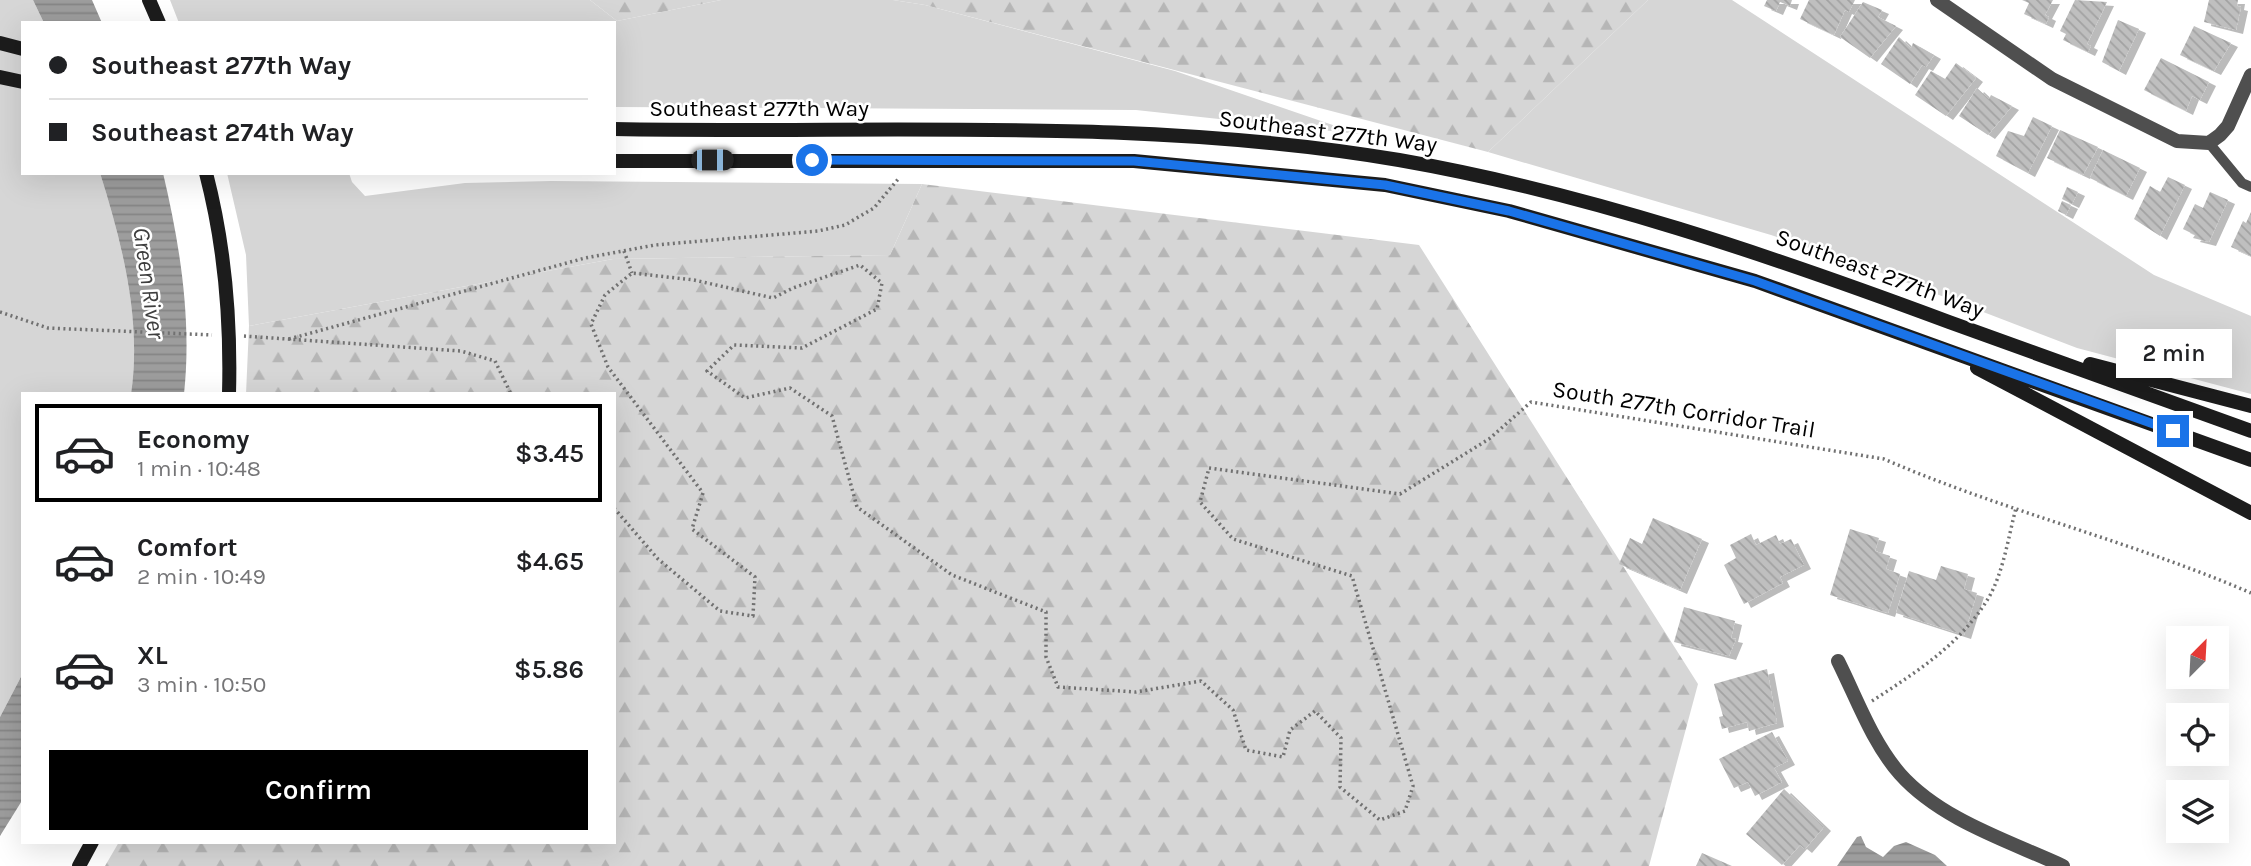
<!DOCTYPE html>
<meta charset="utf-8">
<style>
body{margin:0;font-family:Karla,sans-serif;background:#f6f6f6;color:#202124;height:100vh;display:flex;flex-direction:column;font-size:26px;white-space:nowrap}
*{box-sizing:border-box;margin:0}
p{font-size:23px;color:#757577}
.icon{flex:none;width:38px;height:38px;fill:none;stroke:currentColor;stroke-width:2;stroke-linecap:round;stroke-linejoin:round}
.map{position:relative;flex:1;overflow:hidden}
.side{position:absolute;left:21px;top:392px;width:595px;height:452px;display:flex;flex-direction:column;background:#fff;border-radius:0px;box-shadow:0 7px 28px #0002}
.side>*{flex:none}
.guide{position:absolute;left:21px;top:21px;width:595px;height:154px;border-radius:0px;box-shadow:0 7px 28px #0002;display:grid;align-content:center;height:154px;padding:0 28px;background:#fff}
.needle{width:46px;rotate:24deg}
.tools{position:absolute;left:2166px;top:626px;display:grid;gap:14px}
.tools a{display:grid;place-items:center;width:63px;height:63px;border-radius:0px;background:#fff;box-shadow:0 7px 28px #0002;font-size:35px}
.end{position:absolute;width:32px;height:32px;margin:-16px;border:9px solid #1a73e8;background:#fff;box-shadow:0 0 0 4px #fff}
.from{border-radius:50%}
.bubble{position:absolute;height:49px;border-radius:0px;background:#fff;box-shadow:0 7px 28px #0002;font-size:23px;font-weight:600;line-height:49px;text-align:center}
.car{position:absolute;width:21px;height:42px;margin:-21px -10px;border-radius:9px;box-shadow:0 0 5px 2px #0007;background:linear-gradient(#222 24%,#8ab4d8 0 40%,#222 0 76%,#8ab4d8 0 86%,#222 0)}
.guide b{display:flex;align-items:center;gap:24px;height:66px;font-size:26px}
.guide b+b{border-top:2px solid #e0e0e0}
.guide i{width:18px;height:18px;background:#202124}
ul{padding:12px 0 0;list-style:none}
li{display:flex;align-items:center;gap:21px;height:98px;margin:0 14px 10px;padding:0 14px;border:4px solid transparent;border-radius:0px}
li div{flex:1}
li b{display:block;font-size:26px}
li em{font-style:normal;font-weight:600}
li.on{border-color:#000}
li>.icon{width:63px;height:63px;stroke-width:1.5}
.action{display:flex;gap:14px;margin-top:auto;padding:14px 28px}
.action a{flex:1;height:80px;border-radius:0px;background:#000;color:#fff;font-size:28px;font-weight:600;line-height:80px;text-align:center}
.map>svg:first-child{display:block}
</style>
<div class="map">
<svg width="2251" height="866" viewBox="0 0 2251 866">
<defs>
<pattern id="forest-firs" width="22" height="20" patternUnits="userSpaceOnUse" patternTransform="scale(1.75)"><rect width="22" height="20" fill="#d6d6d6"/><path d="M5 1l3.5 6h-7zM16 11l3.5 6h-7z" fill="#b6b6b6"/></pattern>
<pattern id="water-rules" width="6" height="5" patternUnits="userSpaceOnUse" patternTransform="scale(1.75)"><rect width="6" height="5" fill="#9d9d9d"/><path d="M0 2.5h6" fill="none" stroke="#858585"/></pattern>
<pattern id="building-back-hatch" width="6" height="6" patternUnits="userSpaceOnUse" patternTransform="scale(1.75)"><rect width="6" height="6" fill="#bfbfbf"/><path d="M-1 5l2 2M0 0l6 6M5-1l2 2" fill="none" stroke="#a2a2a2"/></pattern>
<filter id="shadow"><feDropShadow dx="7" dy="4" stdDeviation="0" flood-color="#0004"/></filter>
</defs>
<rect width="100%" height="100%" fill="#fff"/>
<!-- green -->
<path fill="#d6d6d6" d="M0,0H33L44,23H23V173H100C122,243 142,320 131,394H23V673L0,717Z
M170,0H590L617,21L721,0H893L925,5L1175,71L1359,134L1136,110L614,107V23H179Z
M1648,0H1732L2154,275L2251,316V394L2077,348L1874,270L1771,235L1488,152Z
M227,173H349L352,182L365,196L465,183L551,181L922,184L890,255L613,259L249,326L246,255Z"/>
<!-- forest -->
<path fill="url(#forest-firs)" d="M590,0H721L617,21Z
M893,0H1648L1488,152L925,5Z
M922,184L1419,245L1698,684L1649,866H105L119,842H614V394H246L249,326L613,259L890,255Z"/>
<!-- water -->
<path fill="url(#water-rules)" d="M33,0H92L102,23H44Z
M100,173H163C180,245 192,320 184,394H131C142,320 122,243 100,173Z
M23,673V799L0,836V717Z
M1861,836L1866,847L1883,857L1894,846L1906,842L1935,855L1947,866H1837L1857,837Z"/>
<!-- building -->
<path fill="url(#building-back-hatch)" filter="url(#shadow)" d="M1767,0H1792L1790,6L1780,2L1776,11L1764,6Z
M1809,0H1855L1849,12L1845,10L1834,35L1800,19Z
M2022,0H2053L2045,15L2049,17L2046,24L2024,14L2029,3Z
M2075,0L2107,2L2087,44L2091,46L2088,52L2063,40L2066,34L2060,31Z
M2209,0H2238L2237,6L2241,7L2236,30L2204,22Z
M1863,2L1882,10L1878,17L1896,26L1870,58L1840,37Z
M2118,20L2139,29L2119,71L2102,62Z
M2194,26L2231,43L2214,71L2180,55Z
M1899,37L1911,48L1913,43L1934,55L1926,67L1922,65L1910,84L1881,64Z
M2161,58L2209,82L2200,100L2192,96L2186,111L2144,90Z
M1956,63L1976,78L1946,116L1915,95L1931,71L1945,79Z
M1977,88L1989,99L1991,95L2012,106L1988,135L1959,116Z
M2033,117L2052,126L2028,173L1996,156L2008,131L2024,136Z
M2060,130L2098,147L2083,175L2047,158Z
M2103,150L2140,168L2126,196L2090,178Z
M2168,177L2185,185L2160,236L2134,219L2150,186L2160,192Z
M2067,187L2078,192L2072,204L2062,199Z
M2210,192L2228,200L2209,242L2193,238L2195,235L2183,229L2195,204L2203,208Z
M2062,201L2071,205L2066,215L2058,211Z
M2251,212V256L2231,247L2243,221L2246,223Z
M1653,518L1702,539L1680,590L1619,564L1630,538L1642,544Z
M1850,529L1879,538L1875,551L1890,556L1886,569L1900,574L1888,613L1830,595Z
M1751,534L1756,545L1776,535L1780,544L1791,539L1804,565L1780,577L1783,583L1744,604L1724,565L1736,558L1730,545Z
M1941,566L1968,574L1964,589L1977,593L1964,635L1896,613L1909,571L1936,580Z
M1684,607L1735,621L1731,638L1736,639L1729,656L1674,642Z
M1767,669L1777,723L1749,731L1747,722L1722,729L1719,717L1723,716L1714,684Z
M1772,732L1788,761L1774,768L1782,782L1755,796L1748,782L1734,788L1719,759Z
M1784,789L1824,827L1805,849L1800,845L1782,865L1746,834Z
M1702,853L1732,866H1696Z"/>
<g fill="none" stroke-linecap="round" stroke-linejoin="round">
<!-- path -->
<path stroke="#717171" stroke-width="3.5" stroke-dasharray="2 3.5" stroke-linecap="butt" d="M624,251L632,273
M0,312L48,328L212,335
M244,336L461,351L495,361L511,394
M289,339L585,258L655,245L818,231L845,225L874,208L899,178
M614,508L658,559L720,611L753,616L755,577L692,529L703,493L608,367L591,324L605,295L632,273L694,280L773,298L793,288L860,265L882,283L877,309L802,348L734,345L707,371L745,398L790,388L832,416L857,507L952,575L1046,612V657L1058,687L1136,692L1201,681L1233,710L1246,750L1283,757L1290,730L1315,711L1341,738L1340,787L1380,820L1405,811L1413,786L1352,576L1233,539L1200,502L1209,468L1400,494L1489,439L1531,402L1884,459C2003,511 2131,541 2251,593
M1872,701C1915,673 1958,646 1986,602C2003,576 2008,538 2016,508"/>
<!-- lane -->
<path stroke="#4f4f4f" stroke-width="10" d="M2209,143L2242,183L2251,187"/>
<!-- street -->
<path stroke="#4f4f4f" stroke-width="14" d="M1937,0L2052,79L2177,141L2209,143L2220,135L2228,126L2251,75
M1838,661C1857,699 1872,742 1900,774C1941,820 2009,841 2063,866"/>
<!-- secondary -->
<path stroke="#1c1c1c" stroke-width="14" d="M149,0L159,23
M0,43L23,49
M0,77L23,82
M614,129C875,134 1140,116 1399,160C1588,193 1769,255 1949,322C2049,359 2150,395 2251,431
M614,161H1134L1385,185L1509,211L1755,281L2251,460
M206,173C225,246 231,319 229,394
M2090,364L2251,406
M1977,368L2251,513
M79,866L92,842"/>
</g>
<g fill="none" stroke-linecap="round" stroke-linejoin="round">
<!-- route -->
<path stroke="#1a73e8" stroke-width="9" d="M812,160L1134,161L1385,185L1509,211L1755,281L2173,431"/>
</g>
<g text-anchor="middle" stroke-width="5" stroke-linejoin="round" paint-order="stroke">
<!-- street labels -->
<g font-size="23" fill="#000" stroke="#fff">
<text x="759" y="116">Southeast 277th Way</text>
<text transform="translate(1328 131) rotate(7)" y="8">Southeast 277th Way</text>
<text transform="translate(1880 273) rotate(20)" y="8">Southeast 277th Way</text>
<text transform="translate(1684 409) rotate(9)" y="8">South 277th Corridor Trail</text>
</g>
<!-- water labels -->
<g font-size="24" font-style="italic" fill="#3e3e3e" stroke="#fff">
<text transform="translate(149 283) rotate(82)" y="8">Green River</text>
</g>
</g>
</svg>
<div class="tools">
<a><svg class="needle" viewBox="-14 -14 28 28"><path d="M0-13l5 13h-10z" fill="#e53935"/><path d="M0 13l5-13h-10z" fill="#757577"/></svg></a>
<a><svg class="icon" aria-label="locate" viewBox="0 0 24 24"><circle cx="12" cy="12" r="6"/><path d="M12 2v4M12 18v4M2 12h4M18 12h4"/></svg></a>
<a><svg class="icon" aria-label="layers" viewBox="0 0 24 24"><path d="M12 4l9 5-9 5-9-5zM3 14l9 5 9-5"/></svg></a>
</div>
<i class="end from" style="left:812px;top:160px"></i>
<i class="end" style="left:2173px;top:431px"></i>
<div class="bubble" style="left:2116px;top:329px;width:116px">2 min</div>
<i class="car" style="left:712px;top:160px;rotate:90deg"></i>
<div class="guide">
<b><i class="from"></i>Southeast 277th Way</b>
<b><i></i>Southeast 274th Way</b>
</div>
<section class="side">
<ul>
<li class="on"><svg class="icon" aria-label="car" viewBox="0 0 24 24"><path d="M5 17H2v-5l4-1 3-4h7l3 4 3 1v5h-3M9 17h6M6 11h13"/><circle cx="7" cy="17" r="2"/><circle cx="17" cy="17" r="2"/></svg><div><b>Economy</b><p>1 min · 10:48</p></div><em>$3.45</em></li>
<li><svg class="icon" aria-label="car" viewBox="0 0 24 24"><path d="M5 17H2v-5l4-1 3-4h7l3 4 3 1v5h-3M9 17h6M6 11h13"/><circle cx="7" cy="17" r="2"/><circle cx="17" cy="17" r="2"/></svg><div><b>Comfort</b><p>2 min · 10:49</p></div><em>$4.65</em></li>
<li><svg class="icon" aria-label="car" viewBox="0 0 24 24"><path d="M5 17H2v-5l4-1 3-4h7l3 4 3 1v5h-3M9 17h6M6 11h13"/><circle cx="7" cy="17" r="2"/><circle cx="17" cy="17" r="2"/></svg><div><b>XL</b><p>3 min · 10:50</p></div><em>$5.86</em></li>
</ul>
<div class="action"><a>Confirm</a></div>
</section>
</div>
